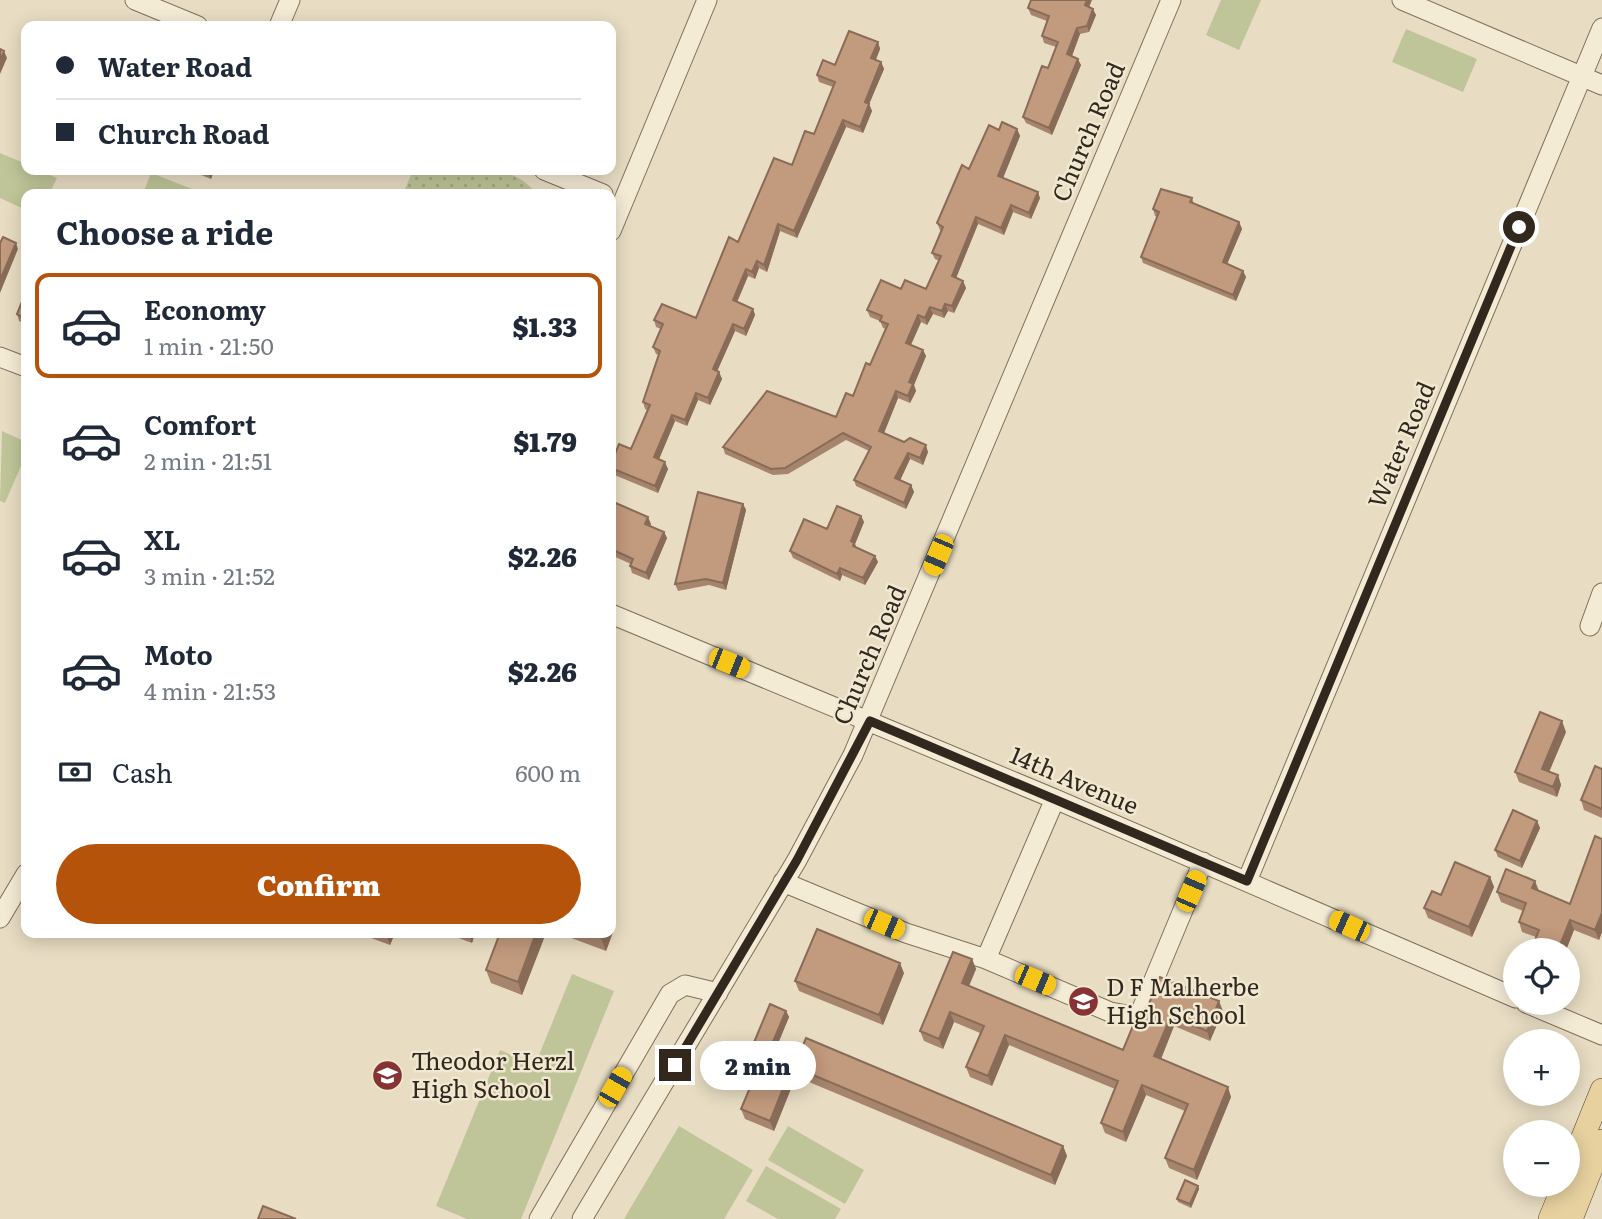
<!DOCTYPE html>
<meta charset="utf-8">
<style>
body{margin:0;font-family:Literata,serif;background:#f2f2f3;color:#1f2937;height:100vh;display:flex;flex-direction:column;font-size:26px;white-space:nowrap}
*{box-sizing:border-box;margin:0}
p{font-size:23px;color:#747a83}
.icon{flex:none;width:38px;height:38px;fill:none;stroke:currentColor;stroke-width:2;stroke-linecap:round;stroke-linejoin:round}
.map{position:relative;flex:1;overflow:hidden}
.side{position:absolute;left:21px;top:189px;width:595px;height:749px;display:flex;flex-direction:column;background:#fff;border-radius:14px;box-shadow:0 4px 18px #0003}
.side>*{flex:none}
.hud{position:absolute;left:21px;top:21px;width:595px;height:154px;border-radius:14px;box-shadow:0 4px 18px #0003;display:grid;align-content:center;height:154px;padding:0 35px;background:#fff}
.fabs{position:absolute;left:1503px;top:938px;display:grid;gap:14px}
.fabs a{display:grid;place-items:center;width:77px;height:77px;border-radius:50%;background:#fff;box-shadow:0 4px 18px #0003;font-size:35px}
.end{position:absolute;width:32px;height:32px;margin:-16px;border:9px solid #32281e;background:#fff;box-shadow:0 0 0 4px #fff}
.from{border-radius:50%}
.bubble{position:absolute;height:49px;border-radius:24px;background:#fff;box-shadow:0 4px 18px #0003;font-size:23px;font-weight:800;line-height:49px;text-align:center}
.car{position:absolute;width:21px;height:42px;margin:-21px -10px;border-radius:9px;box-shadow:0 0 5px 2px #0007;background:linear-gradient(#f5c518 24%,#345 0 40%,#f5c518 0 76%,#345 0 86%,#f5c518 0)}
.hud b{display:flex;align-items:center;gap:24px;height:66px;font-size:26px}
.hud b+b{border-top:2px solid #e0e1e3}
.hud i{width:18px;height:18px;background:#1f2937}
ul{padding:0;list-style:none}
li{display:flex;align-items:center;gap:21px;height:105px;margin:0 14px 10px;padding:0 21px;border:4px solid transparent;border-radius:14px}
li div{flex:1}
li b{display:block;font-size:26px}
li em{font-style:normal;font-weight:800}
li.selected{border-color:#b45309}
li>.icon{width:63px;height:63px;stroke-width:1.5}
h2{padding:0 35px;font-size:32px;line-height:84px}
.pay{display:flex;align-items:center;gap:18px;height:77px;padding:0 35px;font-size:26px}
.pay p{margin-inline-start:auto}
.primary-button{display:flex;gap:14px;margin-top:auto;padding:14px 35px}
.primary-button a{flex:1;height:80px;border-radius:42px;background:#b45309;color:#fff;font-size:28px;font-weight:800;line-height:80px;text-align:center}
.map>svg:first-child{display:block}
</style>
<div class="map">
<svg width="1602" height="1219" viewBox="0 0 1602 1219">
<defs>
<pattern id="park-dots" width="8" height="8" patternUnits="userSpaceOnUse" patternTransform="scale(1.75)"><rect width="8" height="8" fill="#bfc598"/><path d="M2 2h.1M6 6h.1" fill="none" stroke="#a5a983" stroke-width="1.8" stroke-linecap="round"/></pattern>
</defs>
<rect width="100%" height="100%" fill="#e8ddc3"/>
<!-- park -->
<path fill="url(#park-dots)" d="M413,170C452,170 512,158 536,194H403Z"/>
<!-- pitch -->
<path fill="#bfc598" d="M1221,0H1261L1239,50L1206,35Z
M1406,29L1477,59L1463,92L1392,62Z
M0,153L26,164V170H38L57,178L49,194H26V210L0,198Z
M151,173L205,194H143Z
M2,431L26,442V454L5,503L0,501Z
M572,974L614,991L521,1219H467L436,1206L500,1050L535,1065Z
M679,1126L753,1170L724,1219H624Z
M788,1126L864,1170L845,1204L768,1160Z
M766,1166L841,1209L835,1219H778L746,1201Z"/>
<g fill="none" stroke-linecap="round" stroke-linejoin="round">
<defs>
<path id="minor" d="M135,0L198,26
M1402,0L1602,85
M279,26L290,0
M544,170L603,194
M611,231L707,0
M0,357L26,367
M611,614L1055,799L1516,998
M1590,626L1602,593
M1247,881L1602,28
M783,882L906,933L986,959L1110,1012L1134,1016L1141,1011L1203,862
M0,918L26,874
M986,959L1055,799
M1526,1003L1602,1035
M539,1219L670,994L685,985L718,993
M582,1219L797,860L853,755L1171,0"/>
<path id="major" d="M1568,1174L1602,1090
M1550,1219L1564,1185
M1571,1219L1602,1141"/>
</defs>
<!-- minor casing -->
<use href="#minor" stroke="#806f5c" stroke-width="21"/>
<!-- major casing -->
<use href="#major" stroke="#4e3e30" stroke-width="24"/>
<!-- minor -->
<use href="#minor" stroke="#f4ebd5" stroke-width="19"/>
<!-- major -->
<use href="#major" stroke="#e7d19f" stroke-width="23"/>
</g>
<!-- wall -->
<path fill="#a7846c" d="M1089,7L1096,15L1089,32L1080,34L1072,56L1081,65L1052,135L1026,123L1023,117L1048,68L1056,47L1044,43L1042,36L1047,21L1031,15L1028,8Z
M878,42L880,49L876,60L881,62L884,69L869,104L872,111L863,133L846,127L797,238L780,231L767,272L759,268L755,279L748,276L737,302L753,309L755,315L746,336L735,331L717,371L719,372L722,379L710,405L698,400L687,426L675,421L659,459L668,469L658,493L612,474L611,464L631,449L647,410L645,409L643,402L659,355L656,354L653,347L661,329L656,327L654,320L696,318L738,242L814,134L833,87L819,82L817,75Z
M1017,129L1020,136L1003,178L1040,198L1031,219L1013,212L1004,235L978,224L956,278L963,281L966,288L960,300L954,313L948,311L944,318L933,314L927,325L921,322L911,345L923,350L926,356L914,385L916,391L910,403L898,398L884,433L928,452L923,465L910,459L900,480L911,485L914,492L906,509L856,486L854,480L869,451L846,440L788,474L773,475L725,454L723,447L836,417L853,396L870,365L886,329L883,328L880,321L870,317L867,310L901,289H926L939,261L935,259L932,253L941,231L940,230L937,223L969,169L999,130Z
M189,170H214L211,179Z
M1192,198L1194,204L1239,222L1242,229L1227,264L1243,271L1246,277L1236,301L1143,263L1141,257L1157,217L1155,216L1153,209Z
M26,292V324L19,321L17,314Z
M611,501L651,524L650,526L664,532L667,538L649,580L632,573L630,566L631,564L611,555Z
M743,504L746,510L726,590L709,585L678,591L675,584Z
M861,516L864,522L855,544L856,547L875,556L878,562L865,585L842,575L840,581L793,558L790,551L827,529Z
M1566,732L1549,772L1558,775L1561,785L1557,797L1519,782L1515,772Z
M1602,769V818L1584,810L1581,800Z
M1537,821L1540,828L1522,868L1498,857L1495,850Z
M1602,839V932L1599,940L1574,930L1566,950H1535L1533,945L1536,937L1522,932L1519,922L1523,911L1501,902L1497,892L1539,891L1570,904Z
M1490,877L1494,887L1472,937L1428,918L1424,908L1441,895Z
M616,924L606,951L558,933H611Z
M369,933H395L390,945L371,938Z
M445,933H475L472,943Z
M500,933H546L522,995L491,983L486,970Z
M972,959L976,969L969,986L1123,1050L1137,1016L1223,1011L1210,1041L1174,1026L1161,1059L1231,1097L1197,1180L1169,1168L1165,1158L1185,1111L1146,1095L1126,1142L1105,1133L1101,1123L1115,1089L1009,1045L992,1086L970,1077L966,1067L980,1033L954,1022L943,1049L924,1041L920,1031Z
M904,973L883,1025L799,991L795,981Z
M786,1011L789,1017L770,1063L790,1071L794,1081L774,1131L745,1119L741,1109L761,1062L752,1058L750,1052Z
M794,1067L1063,1146L1067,1156L1055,1185L797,1077Z
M1198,1186L1199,1189L1191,1208L1178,1202L1177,1199Z"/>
<!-- shaded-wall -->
<path fill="#886c58" d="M1087,0H1092L1087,12L1085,5Z
M1093,9L1096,15L1089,32L1087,26Z
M1077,28L1080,34L1070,61L1067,54Z
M878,42L880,49L873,65L871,58Z
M4,51L7,58L0,74V61Z
M1078,59L1081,65L1052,135L1049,128Z
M881,62L884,69L867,109L865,102Z
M869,104L872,111L863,133L860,127Z
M843,120L846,127L797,238L794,231Z
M1017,129L1020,136L1001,183L998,176Z
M209,170H214L211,179L208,172Z
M1038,192L1040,198L1031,219L1029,213Z
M1011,205L1013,212L1004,235L1001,228Z
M976,217L978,224L954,283L952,276Z
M1239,222L1242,229L1225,269L1223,262Z
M778,224L780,231L767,272L764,265Z
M16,243L18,249L0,293V280Z
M757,261L759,268L755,279L752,272Z
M746,269L748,276L735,307L733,300Z
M1243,271L1246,277L1236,301L1233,295Z
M963,281L966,288L954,313L952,306Z
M945,304L948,311L944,318L942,311Z
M930,307L933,314L927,325L925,318Z
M753,309L755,315L746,336L744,329Z
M918,315L921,322L909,349L906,343Z
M733,324L735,331L715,376L713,369Z
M923,350L926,356L914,385L916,391L910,403L908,396L909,382Z
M719,372L722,379L710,405L708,398Z
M896,391L898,398L882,438L879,431Z
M696,393L698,400L687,426L685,420Z
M672,415L675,421L657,464L654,457Z
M926,445L928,452L923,465L920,458Z
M908,453L910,459L898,485L895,478Z
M665,462L668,469L658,493L655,486Z
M911,485L914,492L906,509L904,503Z
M743,504L746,510L726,590L723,583Z
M861,516L864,522L855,544L857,549L855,553L851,541Z
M648,517L651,524L648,531L645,524Z
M664,532L667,538L649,580L646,573Z
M875,556L878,562L865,585L863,578Z
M840,568L842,575L840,581L837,574Z
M1562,721L1566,732L1546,779L1542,769Z
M1558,775L1561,785L1557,797L1553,787Z
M1537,821L1540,828L1522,868L1520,861Z
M1490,877L1494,887L1472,937L1469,927Z
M1535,881L1539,891L1532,888Z
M611,911L616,924L606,951L601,938L603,933H611Z
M1602,913V932L1599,940L1595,930Z
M1570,920L1574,930L1566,950H1558Z
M386,933H395L390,945Z
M468,933H475L472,943Z
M536,933H546L522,995L518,982Z
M972,959L976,969L966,993L962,983Z
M900,963L904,973L883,1025L879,1015Z
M1219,1001L1223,1011L1210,1041L1207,1031Z
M786,1011L789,1017L769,1065L766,1058Z
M950,1012L954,1022L943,1049L939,1039Z
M1171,1016L1174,1026L1158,1066L1154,1056Z
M1005,1035L1009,1045L992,1086L988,1076Z
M790,1071L794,1081L774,1131L770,1121Z
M1142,1085L1146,1095L1126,1142L1123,1132Z
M1228,1087L1231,1097L1197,1180L1194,1170Z
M1063,1146L1067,1156L1055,1185L1051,1175Z
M1198,1186L1199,1189L1191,1208L1190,1204Z"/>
<!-- building -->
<path fill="#c29a7d" stroke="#886c58" stroke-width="2" d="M1031,0H1087L1085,5L1093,9L1087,26L1077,28L1067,54L1078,59L1049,128L1023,117L1042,66L1048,68L1058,42L1042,36L1049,16L1028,8Z
M94,23L102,26H93Z
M849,31L878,42L871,58L881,62L865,102L869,104L860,127L843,120L794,231L778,224L764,265L757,261L752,272L746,269L733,300L753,309L744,329L733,324L713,369L719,372L708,398L696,393L685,420L672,415L654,457L665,462L655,486L611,468V464L619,444L631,449L650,405L643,402L660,351L653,347L663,324L654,320L662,304L696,318L729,237L738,242L774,158L792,165L805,131L814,134L835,82L817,75L823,60L835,65Z
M0,49L4,51L0,61Z
M1002,122L1017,129L998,176L1038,192L1029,213L1011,205L1001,228L976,217L952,276L963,281L952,306L945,304L942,311L930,307L925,318L918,315L906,343L923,350L909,382L913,384L908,396L896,391L879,431L904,442L910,438L926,445L920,458L908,453L895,478L911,485L904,503L854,480L871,447L843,433L785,468L771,469L723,447L767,391L836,417L846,393L853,396L866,363L870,365L888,324L880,321L882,316L867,310L881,280L901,289L905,280L926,289L941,256L932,253L943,227L937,223L962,165L969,169L989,125L999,130Z
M1161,189L1192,198L1190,202L1239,222L1223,262L1243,271L1233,295L1141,257L1159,212L1153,209Z
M3,237L16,243L0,280V243Z
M26,292V319L17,314Z
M698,492L743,504L723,583L706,579L675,584Z
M611,501L648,517L645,524L664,532L646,573L630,566L633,559L611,549Z
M837,506L861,516L851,541L854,543L853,546L875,556L863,578L840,568L837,574L790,551L804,519L827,529Z
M1540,712L1562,721L1542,769L1558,775L1553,787L1515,772Z
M1595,766L1602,769V809L1581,800Z
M1513,810L1537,821L1520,861L1495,850Z
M1595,836L1602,839V913L1595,930L1570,920L1558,950H1545L1533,945L1539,930L1519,922L1526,903L1497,892L1506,869L1535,881L1532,888L1570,904Z
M1455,862L1490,877L1469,927L1424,908L1432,891L1441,895Z
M817,929L900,963L879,1015L795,981Z
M500,933H536L518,982L486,970Z
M588,933H603L601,938Z
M953,952L972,959L962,983L1123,1050L1137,1016L1148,1006L1160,977L1219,1001L1207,1031L1171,1016L1154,1056L1228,1087L1194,1170L1165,1158L1188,1104L1142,1085L1123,1132L1101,1123L1118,1081L1005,1035L988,1076L966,1067L984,1026L950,1012L939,1039L920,1031Z
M770,1004L786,1011L766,1058L750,1052Z
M806,1038L1063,1146L1051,1175L794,1067Z
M762,1059L790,1071L770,1121L741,1109Z
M1185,1180L1198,1186L1190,1204L1177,1199Z
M263,1206L296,1219H258Z"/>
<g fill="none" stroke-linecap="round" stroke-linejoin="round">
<!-- route -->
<path stroke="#32281e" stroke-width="9" d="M675,1065L797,860L870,721L1247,881L1519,227"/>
</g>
<!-- icons -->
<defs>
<symbol id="school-disc" viewBox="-11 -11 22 22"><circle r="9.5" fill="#833" stroke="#f0e8d1"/><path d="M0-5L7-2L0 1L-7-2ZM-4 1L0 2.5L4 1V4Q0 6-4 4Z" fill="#fff"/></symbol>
</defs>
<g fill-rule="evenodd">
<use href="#school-disc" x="1066" y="984" width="35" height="35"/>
<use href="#school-disc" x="370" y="1058" width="35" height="35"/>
</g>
<g text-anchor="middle" stroke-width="5" stroke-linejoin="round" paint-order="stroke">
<!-- street labels -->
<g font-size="24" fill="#32281e" stroke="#f0e8d1">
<text transform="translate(1089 132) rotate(-67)" y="8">Church Road</text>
<text transform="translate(1402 445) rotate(-67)" y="8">Water Road</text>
<text transform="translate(870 655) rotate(-67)" y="8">Church Road</text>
<text transform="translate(1074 781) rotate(23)" y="8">14th Avenue</text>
</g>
<!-- poi labels -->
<g font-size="24" fill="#32281e" stroke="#f0e8d1" text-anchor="start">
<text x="1106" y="996">D F Malherbe<tspan x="1106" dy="28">High School</tspan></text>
<text x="411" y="1070">Theodor Herzl<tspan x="411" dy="28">High School</tspan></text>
</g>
</g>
</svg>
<div class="fabs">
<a><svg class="icon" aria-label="locate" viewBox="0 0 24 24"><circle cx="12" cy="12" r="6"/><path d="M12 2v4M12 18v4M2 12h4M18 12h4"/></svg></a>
<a>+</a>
<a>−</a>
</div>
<i class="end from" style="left:1519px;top:227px"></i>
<i class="end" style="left:675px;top:1065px"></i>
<div class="bubble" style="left:700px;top:1041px;width:116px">2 min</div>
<i class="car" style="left:938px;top:555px;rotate:203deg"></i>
<i class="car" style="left:729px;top:663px;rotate:112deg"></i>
<i class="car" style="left:1191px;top:891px;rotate:23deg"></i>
<i class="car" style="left:884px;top:924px;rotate:113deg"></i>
<i class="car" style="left:1349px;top:926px;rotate:294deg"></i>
<i class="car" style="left:1035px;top:980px;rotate:113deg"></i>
<i class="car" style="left:615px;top:1087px;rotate:30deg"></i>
<div class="hud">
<b><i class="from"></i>Water Road</b>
<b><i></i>Church Road</b>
</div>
<section class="side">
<h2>Choose a ride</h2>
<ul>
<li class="selected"><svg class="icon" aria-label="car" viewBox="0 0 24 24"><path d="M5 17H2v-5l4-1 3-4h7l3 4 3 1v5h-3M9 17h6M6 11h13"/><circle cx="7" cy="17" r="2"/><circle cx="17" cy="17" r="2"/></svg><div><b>Economy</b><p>1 min · 21:50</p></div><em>$1.33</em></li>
<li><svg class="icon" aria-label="car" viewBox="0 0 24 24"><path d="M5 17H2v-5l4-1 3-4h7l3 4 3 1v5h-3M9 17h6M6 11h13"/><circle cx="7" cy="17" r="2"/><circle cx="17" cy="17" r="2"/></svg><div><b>Comfort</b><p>2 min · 21:51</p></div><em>$1.79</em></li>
<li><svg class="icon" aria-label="car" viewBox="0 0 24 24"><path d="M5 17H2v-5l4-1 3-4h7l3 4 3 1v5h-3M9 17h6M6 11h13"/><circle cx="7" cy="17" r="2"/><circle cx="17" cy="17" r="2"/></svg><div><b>XL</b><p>3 min · 21:52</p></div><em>$2.26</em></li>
<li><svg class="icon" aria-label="car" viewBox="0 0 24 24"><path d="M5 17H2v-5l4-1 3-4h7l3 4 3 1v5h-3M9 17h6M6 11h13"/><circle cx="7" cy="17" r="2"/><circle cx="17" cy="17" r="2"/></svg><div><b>Moto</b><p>4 min · 21:53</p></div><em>$2.26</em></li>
</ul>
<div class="pay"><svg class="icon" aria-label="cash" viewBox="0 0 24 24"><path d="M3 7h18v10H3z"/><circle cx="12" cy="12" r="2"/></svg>Cash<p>600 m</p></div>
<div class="primary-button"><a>Confirm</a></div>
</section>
</div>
